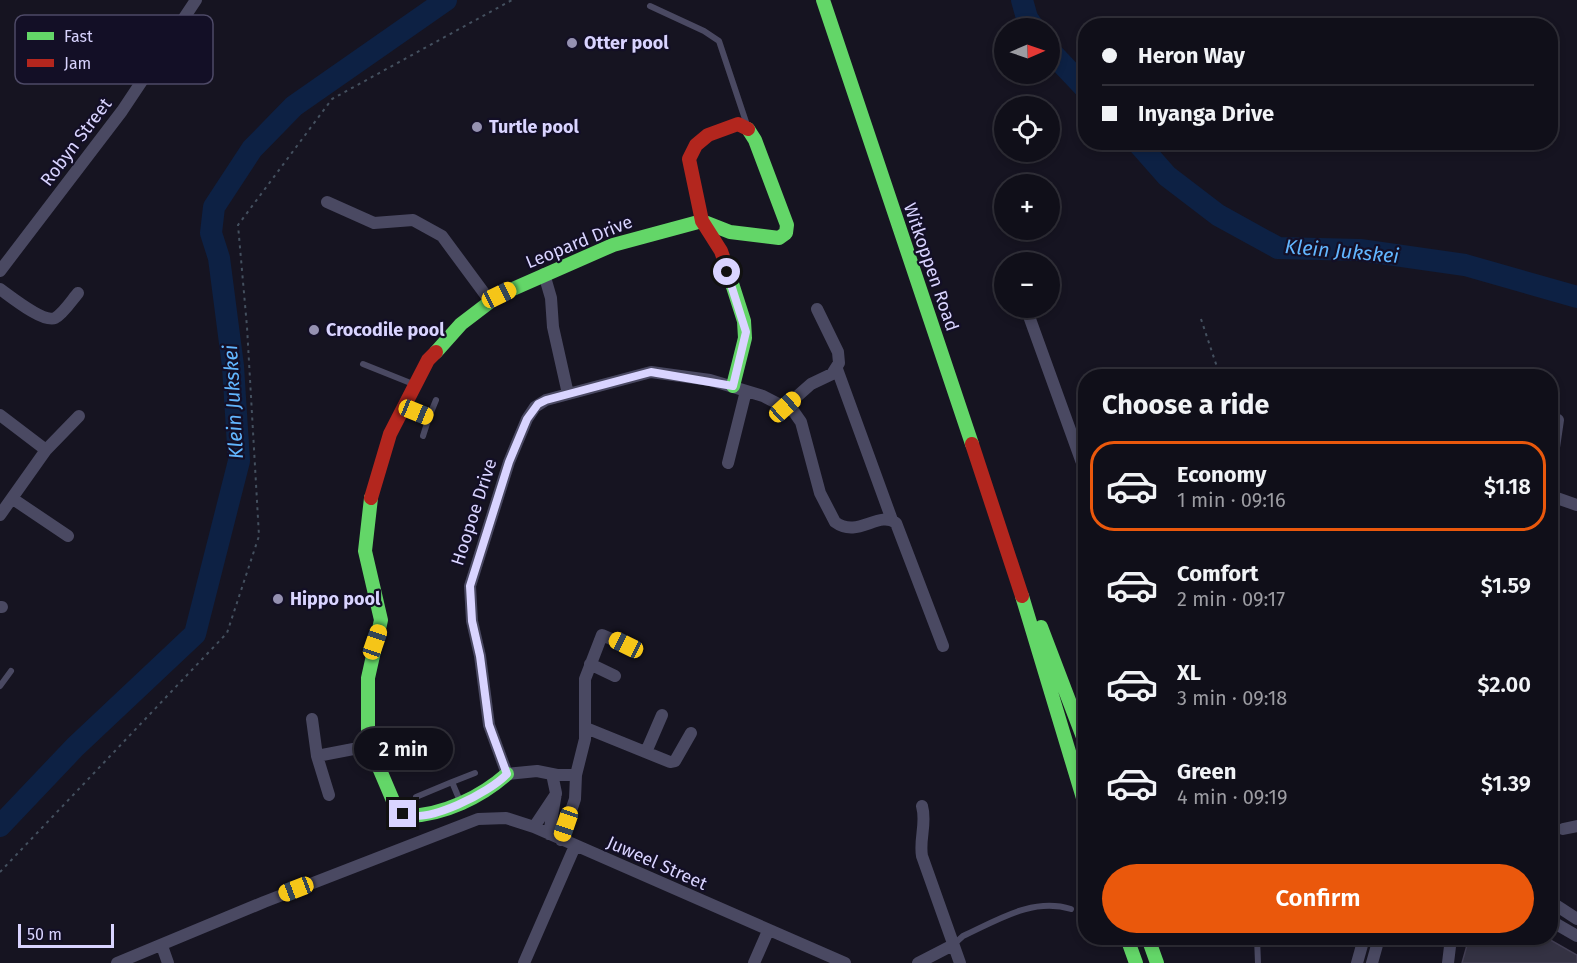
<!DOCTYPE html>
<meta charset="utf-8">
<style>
body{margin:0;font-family:"Fira Sans",sans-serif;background:#1e1d26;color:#f1f3f6;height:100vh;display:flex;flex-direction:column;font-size:22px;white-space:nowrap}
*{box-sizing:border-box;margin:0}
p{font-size:20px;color:#9c9ca2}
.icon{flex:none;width:33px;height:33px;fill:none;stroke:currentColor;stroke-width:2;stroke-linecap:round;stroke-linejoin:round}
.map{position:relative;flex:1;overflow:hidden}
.details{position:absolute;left:1078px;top:369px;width:480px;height:576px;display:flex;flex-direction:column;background:#100f19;border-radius:24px;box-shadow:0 3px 9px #0003,0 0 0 2px #302f38}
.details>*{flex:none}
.top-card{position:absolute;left:1078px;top:18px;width:480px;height:132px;border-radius:24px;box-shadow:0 3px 9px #0003,0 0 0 2px #302f38;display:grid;align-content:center;height:132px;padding:0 24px;background:#100f19}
.needle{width:39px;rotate:88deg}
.controls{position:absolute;left:994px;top:18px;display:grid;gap:12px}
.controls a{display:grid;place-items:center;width:66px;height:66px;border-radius:50%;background:#100f19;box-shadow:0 3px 9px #0003,0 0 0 2px #302f38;font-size:30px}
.scale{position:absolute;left:18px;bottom:15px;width:96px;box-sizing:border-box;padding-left:6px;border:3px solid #d9d4ff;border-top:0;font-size:16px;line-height:21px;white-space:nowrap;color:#d9d4ff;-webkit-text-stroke:4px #130f26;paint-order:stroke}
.end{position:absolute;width:27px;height:27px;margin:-14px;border:8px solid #d9d4ff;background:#111;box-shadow:0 0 0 3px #111}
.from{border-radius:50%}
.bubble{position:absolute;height:42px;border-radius:21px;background:#100f19;box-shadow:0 3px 9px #0003,0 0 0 2px #302f38;font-size:20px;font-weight:600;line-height:42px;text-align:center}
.car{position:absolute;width:18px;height:36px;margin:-18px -9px;border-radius:8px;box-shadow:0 0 4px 2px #0007;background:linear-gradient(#f5c518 24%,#345 0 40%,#f5c518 0 76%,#345 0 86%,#f5c518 0)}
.top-card b{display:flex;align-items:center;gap:21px;height:57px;font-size:22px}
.top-card b+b{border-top:2px solid #302f38}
.top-card i{width:15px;height:15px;background:#f1f3f6}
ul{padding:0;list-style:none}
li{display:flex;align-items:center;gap:18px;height:90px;margin:0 12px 9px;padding:0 12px;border:3px solid transparent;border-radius:24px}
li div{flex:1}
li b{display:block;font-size:22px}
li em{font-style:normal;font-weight:600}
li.on{border-color:#ea580c}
li>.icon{width:54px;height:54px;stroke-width:1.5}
h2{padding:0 24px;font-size:27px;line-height:72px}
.action{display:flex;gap:12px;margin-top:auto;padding:12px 24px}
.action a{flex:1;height:69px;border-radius:36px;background:#ea580c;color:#fff;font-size:24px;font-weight:600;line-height:69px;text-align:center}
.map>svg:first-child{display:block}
</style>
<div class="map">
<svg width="1577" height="963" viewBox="0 0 1577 963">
<rect width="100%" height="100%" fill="#161421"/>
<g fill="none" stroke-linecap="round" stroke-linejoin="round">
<!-- river -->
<path stroke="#0d2144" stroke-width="22" d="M1022,0L1027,18L1034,28
M1050,51L1086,89
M1137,142L1167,176L1218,215L1278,248L1360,250L1465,265L1577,297
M0,826L75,747L195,634L239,461L233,366L219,258L211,233L214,207L252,149L294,106L446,0"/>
</g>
<!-- building -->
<path fill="#343243" stroke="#433f54" stroke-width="1.5" d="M1469,938H1547L1577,955V963H1462Z"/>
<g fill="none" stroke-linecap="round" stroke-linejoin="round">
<!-- path -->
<path stroke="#44505f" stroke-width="2" stroke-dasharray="3 4.5" stroke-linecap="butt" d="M1201,319L1220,376
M0,872L227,633L259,536L247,327L238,225L332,99L512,0"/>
<!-- lane -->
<path stroke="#4a4962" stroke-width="6" d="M650,6L704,31L719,41L747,125
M363,364L413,384
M406,408L429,417L436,400
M423,436L429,417
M0,686L11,671
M416,797L452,782
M460,801L452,782L475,773
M1257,938L1258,963
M953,945L963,936C998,920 1033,897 1071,909"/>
<!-- street -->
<path stroke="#4a4962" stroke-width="12" d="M327,202L374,223L413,220L442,236L490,301
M0,271L122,111L196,0
M544,274L551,298L553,327L568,394
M0,289C10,296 43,323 55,318C63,314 72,300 78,293
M1030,319L1086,474
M837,369L892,520
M1139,374L1140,376
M1245,376H1297
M785,407L811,384L832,374L839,363L838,352L817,309
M0,415L46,450
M728,463L746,391
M1551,468L1558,420
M1551,496L1577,505
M13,499L68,536
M0,515L46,450L79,416
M0,607H2
M590,664L615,676
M312,719L317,756L329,795
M586,728L670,762L675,761L691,733
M646,752L662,715
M317,756L369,746
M576,775H557L537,771L507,774L489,725L480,656L472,621L470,586L509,462L527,419L535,407L546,400L651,372L710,380L763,396L794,412L801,422L820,493L835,522C858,539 878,510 896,523L943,646
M922,806C927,823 919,839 922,856L960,963
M534,827L556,794
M1563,829L1577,826
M549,834L556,793L552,774
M561,840L575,799L576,775L585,739V679L602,635L625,645
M1551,902L1577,919
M1551,921L1577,936
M162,946L168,963
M117,963L264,902L478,819L506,818L534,827L845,963
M524,963L575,846
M754,963L768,931
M918,963L953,945
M1357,963L1364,938
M1372,963L1379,938
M1448,963L1451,938"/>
<!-- fast -->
<path stroke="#63d668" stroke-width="14" d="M823,0L972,444
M728,271L744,321L745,338L733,386
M436,352L461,324L499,295L613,245L702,221L730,232L779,238L786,233L787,225L755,140L748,129
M371,498L365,551L381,620L368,678V742L394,803L408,816C444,815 481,797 507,774
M1022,596L1086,808
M1041,627L1086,745
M1127,938L1136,963
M1148,938L1157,963"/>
<!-- jam -->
<path stroke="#b3261e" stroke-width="14" d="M728,271L721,251L702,221L689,159L696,145L708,135L738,124L748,129
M972,444L1022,596
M371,498L390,434L428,360L436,352"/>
</g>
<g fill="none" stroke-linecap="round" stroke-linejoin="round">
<!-- route -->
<path stroke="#d9d4ff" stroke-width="8" d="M403,814C428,824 489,793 507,774L489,725L480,656L472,621L470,586L509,462L527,419L538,404L546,400L651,372L733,386L746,332L727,272"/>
</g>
<!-- markers -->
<g fill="#9591b1" stroke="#130f26" stroke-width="2">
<circle cx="572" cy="43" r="6"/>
<circle cx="477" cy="127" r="6"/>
<circle cx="314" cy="330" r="6"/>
<circle cx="278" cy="599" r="6"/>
</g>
<g text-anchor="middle" stroke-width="4.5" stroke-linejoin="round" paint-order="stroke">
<!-- poi labels -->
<g font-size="18" font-weight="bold" fill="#d9d4ff" stroke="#130f26" text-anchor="start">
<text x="584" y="49">Otter pool</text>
<text x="489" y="133">Turtle pool</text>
<text x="326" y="336">Crocodile pool</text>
<text x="290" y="605">Hippo pool</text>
</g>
<!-- street labels -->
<g font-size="18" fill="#d9d4ff" stroke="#130f26">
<text transform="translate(76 142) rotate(-53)" y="6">Robyn Street</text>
<text transform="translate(579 242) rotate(-22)" y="6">Leopard Drive</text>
<text transform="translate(931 267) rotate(71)" y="6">Witkoppen Road</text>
<text transform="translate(474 512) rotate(-72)" y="6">Hoopoe Drive</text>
<text transform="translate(657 863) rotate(24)" y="6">Juweel Street</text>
</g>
<!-- water labels -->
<g font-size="20" font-style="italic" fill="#62b6ff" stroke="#130f26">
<text transform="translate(1342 251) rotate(5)" y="7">Klein Jukskei</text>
<text transform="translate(233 402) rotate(-93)" y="7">Klein Jukskei</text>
</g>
</g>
<!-- legend -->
<rect x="15" y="15" width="198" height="69" rx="9" fill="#130f26" stroke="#4e4a67" stroke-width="1.5"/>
<rect x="27" y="32" width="27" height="8" fill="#63d668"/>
<rect x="27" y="59" width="27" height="8" fill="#b3261e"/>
<g font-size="16" fill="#d9d4ff">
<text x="64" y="42">Fast</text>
<text x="64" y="69">Jam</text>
</g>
</svg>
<div class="controls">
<a><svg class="needle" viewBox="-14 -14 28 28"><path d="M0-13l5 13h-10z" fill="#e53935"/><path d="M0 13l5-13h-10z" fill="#9c9ca2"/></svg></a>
<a><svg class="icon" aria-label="locate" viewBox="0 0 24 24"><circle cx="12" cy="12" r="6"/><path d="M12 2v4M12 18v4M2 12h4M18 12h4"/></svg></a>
<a>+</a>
<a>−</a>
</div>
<div class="scale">50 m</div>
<i class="end from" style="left:727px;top:272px"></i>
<i class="end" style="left:403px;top:814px"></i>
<div class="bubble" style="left:354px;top:728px;width:99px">2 min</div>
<i class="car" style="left:499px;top:295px;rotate:64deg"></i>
<i class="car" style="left:785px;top:407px;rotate:48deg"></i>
<i class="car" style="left:416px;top:412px;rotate:112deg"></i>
<i class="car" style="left:375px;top:642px;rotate:19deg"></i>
<i class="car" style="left:626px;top:645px;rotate:296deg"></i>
<i class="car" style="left:566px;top:824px;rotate:199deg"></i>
<i class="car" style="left:296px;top:889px;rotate:249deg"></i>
<div class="top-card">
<b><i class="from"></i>Heron Way</b>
<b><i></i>Inyanga Drive</b>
</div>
<section class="details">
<h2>Choose a ride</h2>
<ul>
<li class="on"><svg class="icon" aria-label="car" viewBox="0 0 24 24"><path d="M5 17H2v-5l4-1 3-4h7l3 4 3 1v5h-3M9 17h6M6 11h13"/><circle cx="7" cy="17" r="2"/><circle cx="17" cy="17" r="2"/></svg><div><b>Economy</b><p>1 min · 09:16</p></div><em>$1.18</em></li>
<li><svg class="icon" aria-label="car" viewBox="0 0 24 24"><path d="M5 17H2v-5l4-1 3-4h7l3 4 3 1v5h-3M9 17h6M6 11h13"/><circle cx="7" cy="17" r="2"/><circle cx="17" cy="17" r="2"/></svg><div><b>Comfort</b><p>2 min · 09:17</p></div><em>$1.59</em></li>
<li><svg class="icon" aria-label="car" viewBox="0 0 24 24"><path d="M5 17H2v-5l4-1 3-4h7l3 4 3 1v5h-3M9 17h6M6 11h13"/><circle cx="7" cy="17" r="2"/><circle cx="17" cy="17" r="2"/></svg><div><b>XL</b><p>3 min · 09:18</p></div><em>$2.00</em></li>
<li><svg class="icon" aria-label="car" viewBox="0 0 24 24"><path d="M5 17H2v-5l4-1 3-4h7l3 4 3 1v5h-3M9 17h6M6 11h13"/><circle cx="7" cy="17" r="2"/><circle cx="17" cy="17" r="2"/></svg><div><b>Green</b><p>4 min · 09:19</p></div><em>$1.39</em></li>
</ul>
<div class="action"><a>Confirm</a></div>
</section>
</div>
